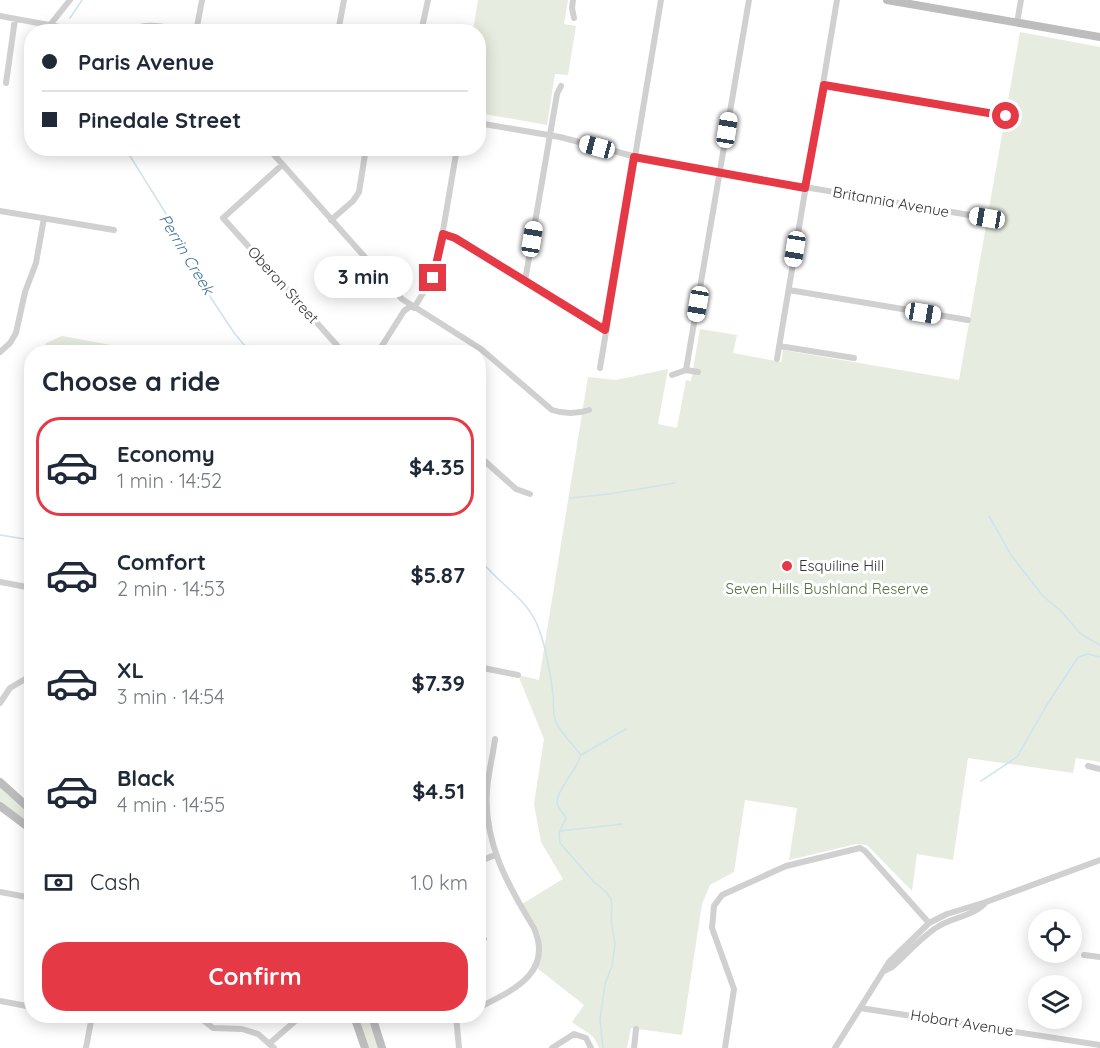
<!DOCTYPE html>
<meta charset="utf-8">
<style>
body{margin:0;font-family:Quicksand,sans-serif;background:#f2f2f3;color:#1f2937;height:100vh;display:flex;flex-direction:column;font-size:22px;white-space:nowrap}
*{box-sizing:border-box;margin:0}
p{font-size:20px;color:#747a83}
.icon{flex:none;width:33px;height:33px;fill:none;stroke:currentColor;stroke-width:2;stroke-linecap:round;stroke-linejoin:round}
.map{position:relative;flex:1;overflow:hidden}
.side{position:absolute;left:24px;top:345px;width:462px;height:678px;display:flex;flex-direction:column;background:#fff;border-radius:24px;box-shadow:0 3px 15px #0003}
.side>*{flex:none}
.guide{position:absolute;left:24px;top:24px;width:462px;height:132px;border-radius:24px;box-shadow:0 3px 15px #0003;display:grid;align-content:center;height:132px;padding:0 18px;background:#fff}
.controls{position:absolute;left:1028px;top:909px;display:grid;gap:12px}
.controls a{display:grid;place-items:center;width:54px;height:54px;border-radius:50%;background:#fff;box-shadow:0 3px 15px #0003;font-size:30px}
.end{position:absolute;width:27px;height:27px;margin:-14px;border:8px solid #e63946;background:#fff;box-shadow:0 0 0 3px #fff}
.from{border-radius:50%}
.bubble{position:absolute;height:42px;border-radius:21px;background:#fff;box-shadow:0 3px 15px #0003;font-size:20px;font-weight:700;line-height:42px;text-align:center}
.car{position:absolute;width:18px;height:36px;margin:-18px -9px;border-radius:8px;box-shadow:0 0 4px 2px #0007;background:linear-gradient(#fff 24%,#345 0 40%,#fff 0 76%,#345 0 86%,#fff 0)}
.guide b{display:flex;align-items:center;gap:21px;height:57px;font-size:22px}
.guide b+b{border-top:2px solid #e0e1e3}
.guide i{width:15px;height:15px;background:#1f2937}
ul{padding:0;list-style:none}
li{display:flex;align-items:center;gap:18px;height:99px;margin:0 12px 9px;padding:0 6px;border:3px solid transparent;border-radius:24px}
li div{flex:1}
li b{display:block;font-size:22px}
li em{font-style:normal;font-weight:700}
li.on{border-color:#e63946}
li>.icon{width:54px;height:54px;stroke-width:1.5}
h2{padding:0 18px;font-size:27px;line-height:72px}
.pay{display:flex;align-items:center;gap:15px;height:66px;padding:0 18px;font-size:22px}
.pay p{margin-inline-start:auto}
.button{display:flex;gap:12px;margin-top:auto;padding:12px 18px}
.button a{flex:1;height:69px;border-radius:24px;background:#e63946;color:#fff;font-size:24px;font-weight:700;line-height:69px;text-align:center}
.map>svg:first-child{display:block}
</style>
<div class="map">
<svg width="1100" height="1048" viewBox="0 0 1100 1048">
<rect width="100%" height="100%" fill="#fff"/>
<!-- green -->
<path fill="#e6ecdf" d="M478,0H568L564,24L576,26L568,75L555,74L547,125L479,113L478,32L473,31Z
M1020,32L1100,47V762L1076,758L1073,773L968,758L953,860L917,854L912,891L867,845L856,844L789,860L797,808L745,800L734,872L710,885L702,904L682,1035L631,1028L627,1048H599C593,1031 585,1033 572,1022L584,1005L537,968C545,933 541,933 522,904L563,879L541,842L534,804L544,739L518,675L539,680L588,377L616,380L668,369L658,424L677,428L686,380L691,381L700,329L737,335L733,353L781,362L783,350L959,380Z
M62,336L143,351V352H43L46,343Z
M0,784L31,813V829L0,804Z
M356,1016H370L380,1048H367Z"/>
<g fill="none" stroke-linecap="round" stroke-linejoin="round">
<!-- stream -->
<path stroke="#cfe2ee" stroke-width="1.5" d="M70,18L82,0
M125,148L178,233L211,298L235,334L245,346L258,352
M570,498L609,494L675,483
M989,516L1011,555L1043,596L1061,611L1081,634L1100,645
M0,535L31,540
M478,557C495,581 524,596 536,622C546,644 550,671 553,694C554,704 552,712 556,722C561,733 573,745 581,755C577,770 552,795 558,806C560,811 564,813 566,818L559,833L560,843L594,882L606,892L611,899L612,907L611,918L615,945L612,966L605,984L600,1019L603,1048
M581,755L626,729
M981,781L1017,757L1045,708L1078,657L1088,654L1100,657
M560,831L622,824"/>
<!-- street -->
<path stroke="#d0d0d0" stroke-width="6" d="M573,0L572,8L574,18
M0,16L87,32
M1017,23L1021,0
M50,25L70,0
M125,32C147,20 168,28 191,32
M196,32L202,0
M338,32L344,0
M421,32L428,0
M6,83L15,19
M824,85L1006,116
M478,123L560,137L652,161L987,218
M268,148L402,299L481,349L552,410C564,414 577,414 589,410
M282,165L223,218L343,352
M0,211L114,230
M331,220L353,201L359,192L366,148
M443,235L455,238L605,330
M525,281L557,94L561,86
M789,290L968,320
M414,308L436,272L457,148
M779,346L854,358
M0,352L10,343L16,333L25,292L36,263L44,218
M378,352L404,311L411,306
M777,359L837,0
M600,368L661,0
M686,370L749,0
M672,375L686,370L698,372
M478,455L516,489L530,494
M0,582L32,588
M478,667L518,675
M0,703L10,688L32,675
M1088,766L1100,769
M478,862L495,855
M0,892L32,898
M478,943L484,939
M1084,955L1100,957
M884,971L892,967C907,954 922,936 939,926C954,917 974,916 986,902
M0,1001L32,1007
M478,1008C511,991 554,974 534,928C508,886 483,841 487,790C488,773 493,756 495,739
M860,1008L1100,1045
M77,1016H97
M198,1016L213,1028L242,1029L258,1034L274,1048
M456,1016L459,1048
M270,1043L301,1016
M86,1048L92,1016
M552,1048L574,1034L586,1038L591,1048
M634,1048L636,1029
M725,1048L734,989L712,928L714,906L722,895L786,866L860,848L865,851L929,923
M835,1048L889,962L929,923L947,914L986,902L1100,860"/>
<!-- secondary -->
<path stroke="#bdbdbd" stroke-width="8" d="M887,0L1100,37
M0,782L32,811
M0,806L32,830
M354,1016L365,1048
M372,1016L382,1048"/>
</g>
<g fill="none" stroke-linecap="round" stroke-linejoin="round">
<!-- route -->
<path stroke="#e63946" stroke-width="8" d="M433,278L443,234L455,238L605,330L634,157L805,188L824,85L1006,116"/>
</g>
<!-- markers -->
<circle fill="#e63946" stroke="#fff" stroke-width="2" cx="787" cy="566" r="6"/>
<g text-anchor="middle" stroke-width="6" stroke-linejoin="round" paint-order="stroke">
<!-- street labels -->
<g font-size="15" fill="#333" stroke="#fff">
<text transform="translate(891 202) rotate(10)" y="5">Britannia Avenue</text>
<text transform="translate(283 285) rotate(48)" y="5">Oberon Street</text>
<text transform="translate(962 1023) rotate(9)" y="5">Hobart Avenue</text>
</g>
<!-- poi labels -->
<g font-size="15" fill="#333" stroke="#fff" text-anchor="start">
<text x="799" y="571">Esquiline Hill</text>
</g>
<!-- park labels -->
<g font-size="15" fill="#56703f" stroke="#fff">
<text x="827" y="594">Seven Hills Bushland Reserve</text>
</g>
<!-- water labels -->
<g font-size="16" font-style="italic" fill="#3f7597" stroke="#fff">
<text transform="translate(187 254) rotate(59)" y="6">Perrin Creek</text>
</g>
</g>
</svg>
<div class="controls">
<a><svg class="icon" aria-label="locate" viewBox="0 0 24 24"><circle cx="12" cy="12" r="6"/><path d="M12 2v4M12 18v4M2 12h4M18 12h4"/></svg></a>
<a><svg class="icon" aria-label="layers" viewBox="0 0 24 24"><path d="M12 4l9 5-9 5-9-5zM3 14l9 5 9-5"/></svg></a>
</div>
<i class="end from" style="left:1006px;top:116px"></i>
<i class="end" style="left:433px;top:278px"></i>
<div class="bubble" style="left:314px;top:256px;width:99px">3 min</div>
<i class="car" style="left:727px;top:130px;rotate:9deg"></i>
<i class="car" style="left:597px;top:147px;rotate:285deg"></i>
<i class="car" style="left:987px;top:218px;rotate:280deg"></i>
<i class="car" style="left:532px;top:239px;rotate:9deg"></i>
<i class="car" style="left:795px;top:249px;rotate:189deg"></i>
<i class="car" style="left:698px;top:304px;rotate:190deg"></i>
<i class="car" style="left:923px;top:313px;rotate:99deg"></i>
<div class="guide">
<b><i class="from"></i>Paris Avenue</b>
<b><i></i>Pinedale Street</b>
</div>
<section class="side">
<h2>Choose a ride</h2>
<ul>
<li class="on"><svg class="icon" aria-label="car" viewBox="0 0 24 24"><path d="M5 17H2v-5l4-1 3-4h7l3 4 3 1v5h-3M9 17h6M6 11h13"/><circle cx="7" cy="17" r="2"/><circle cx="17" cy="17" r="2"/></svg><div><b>Economy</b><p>1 min · 14:52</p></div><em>$4.35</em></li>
<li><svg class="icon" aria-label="car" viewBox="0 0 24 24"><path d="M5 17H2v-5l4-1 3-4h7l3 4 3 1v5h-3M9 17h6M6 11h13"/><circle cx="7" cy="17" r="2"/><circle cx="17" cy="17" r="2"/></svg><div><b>Comfort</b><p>2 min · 14:53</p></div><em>$5.87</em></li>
<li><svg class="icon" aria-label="car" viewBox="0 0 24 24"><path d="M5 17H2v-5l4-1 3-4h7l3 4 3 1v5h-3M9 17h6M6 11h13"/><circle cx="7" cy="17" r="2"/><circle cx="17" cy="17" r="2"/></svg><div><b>XL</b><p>3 min · 14:54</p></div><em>$7.39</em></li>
<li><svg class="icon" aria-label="car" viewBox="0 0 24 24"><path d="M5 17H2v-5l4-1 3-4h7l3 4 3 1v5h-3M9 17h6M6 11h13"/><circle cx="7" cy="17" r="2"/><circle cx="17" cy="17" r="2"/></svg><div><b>Black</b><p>4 min · 14:55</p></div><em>$4.51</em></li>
</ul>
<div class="pay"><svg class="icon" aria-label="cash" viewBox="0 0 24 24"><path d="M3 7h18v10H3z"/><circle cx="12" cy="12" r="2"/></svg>Cash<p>1.0 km</p></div>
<div class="button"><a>Confirm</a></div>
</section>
</div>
